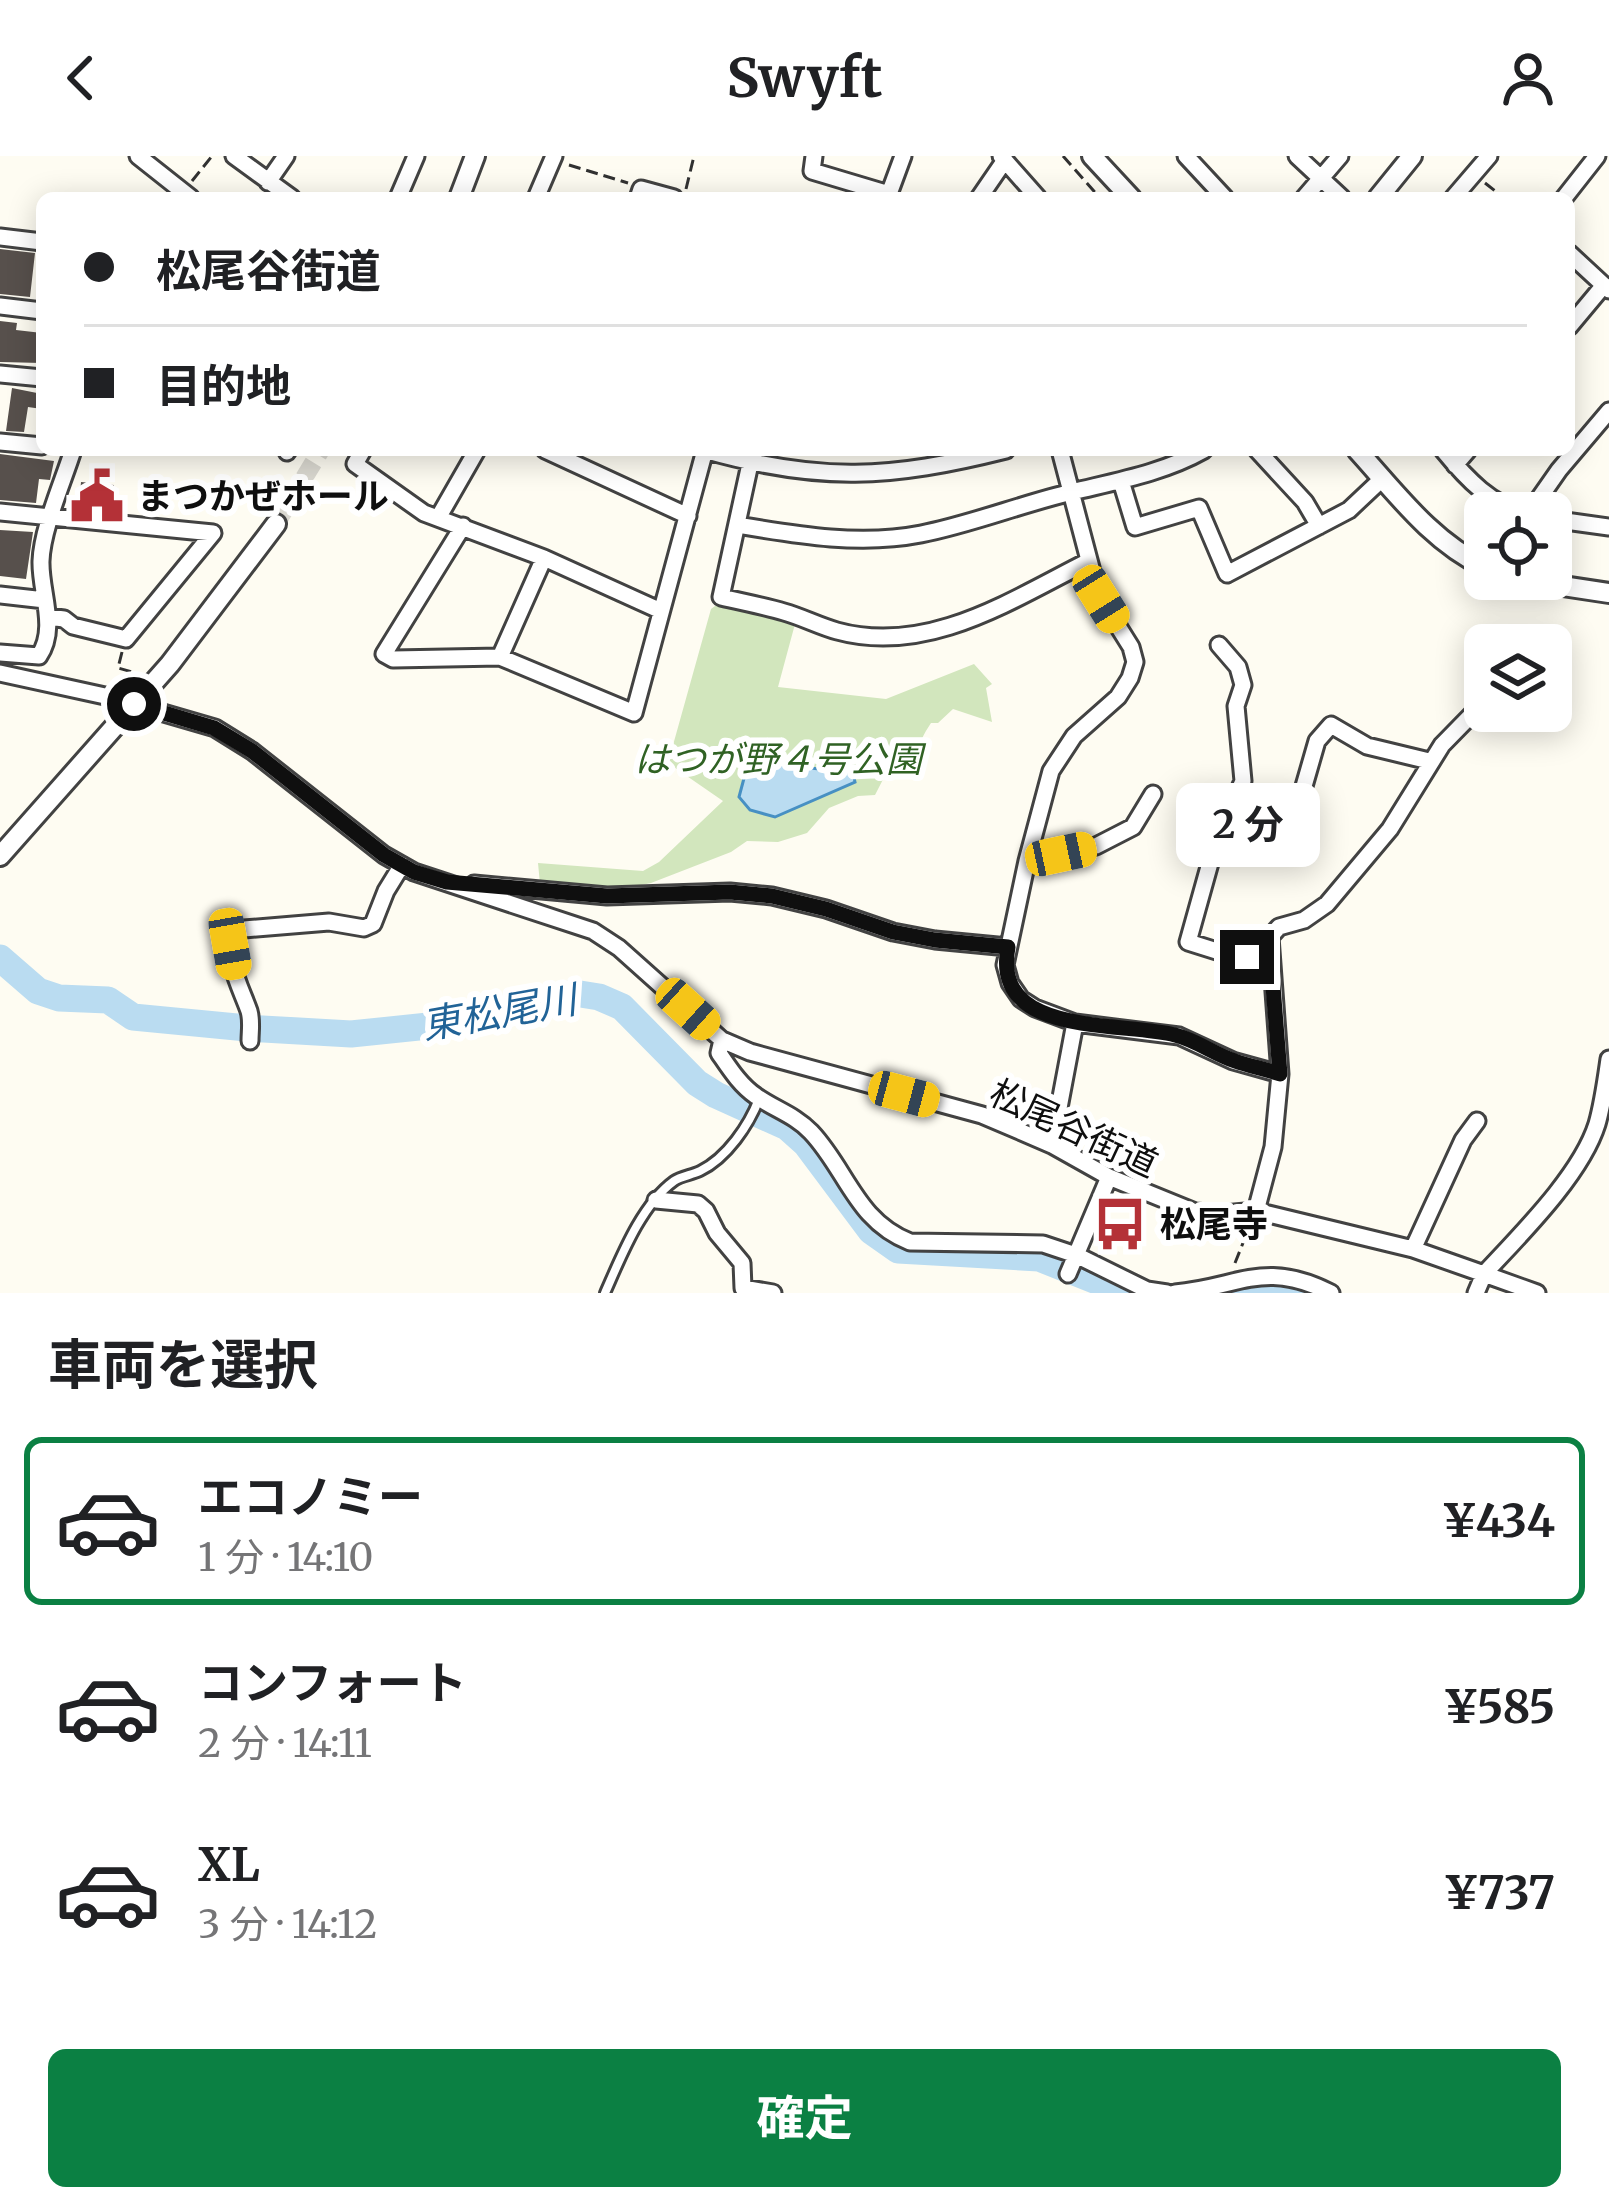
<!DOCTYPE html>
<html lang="ja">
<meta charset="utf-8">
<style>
body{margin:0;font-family:Merriweather,"Noto Sans JP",serif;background:#f6f6f6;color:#202124;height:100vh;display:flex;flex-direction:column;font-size:45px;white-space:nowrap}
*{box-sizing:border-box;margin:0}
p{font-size:39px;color:#757577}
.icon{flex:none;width:66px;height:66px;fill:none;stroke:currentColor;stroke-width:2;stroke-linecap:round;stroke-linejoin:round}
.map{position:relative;height:1137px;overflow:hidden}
.panel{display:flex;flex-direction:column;background:#fff;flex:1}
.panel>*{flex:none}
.top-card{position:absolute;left:36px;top:36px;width:1539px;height:264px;border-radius:18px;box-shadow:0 6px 30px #0003;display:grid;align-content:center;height:264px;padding:0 48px;background:#fff}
.controls{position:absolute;left:1464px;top:336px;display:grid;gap:24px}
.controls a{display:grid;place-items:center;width:108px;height:108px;border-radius:18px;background:#fff;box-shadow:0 6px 30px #0003;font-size:60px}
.end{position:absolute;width:54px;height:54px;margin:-27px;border:15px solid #0f0f0f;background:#fff;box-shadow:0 0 0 6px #fff}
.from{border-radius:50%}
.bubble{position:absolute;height:84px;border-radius:18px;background:#fff;box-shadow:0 6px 30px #0003;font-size:39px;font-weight:700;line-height:84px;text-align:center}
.car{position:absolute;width:36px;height:72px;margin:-36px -18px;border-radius:15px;box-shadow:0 0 9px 3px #0007;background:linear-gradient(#f5c518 24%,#345 0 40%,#f5c518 0 76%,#345 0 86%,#f5c518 0)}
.top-card b{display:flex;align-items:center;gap:42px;height:114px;font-size:45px}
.top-card b+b{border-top:3px solid #e0e0e0}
.top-card i{width:30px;height:30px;background:#202124}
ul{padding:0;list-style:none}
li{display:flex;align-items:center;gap:36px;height:168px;margin:0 24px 18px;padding:0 24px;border:6px solid transparent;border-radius:18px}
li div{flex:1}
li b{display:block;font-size:45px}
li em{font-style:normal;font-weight:700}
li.active{border-color:#0b8043}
li>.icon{width:108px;height:108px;stroke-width:1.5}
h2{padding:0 48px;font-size:54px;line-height:144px}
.button{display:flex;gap:24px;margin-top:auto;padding:24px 48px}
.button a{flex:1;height:138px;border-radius:18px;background:#0b8043;color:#fff;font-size:48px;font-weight:700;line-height:138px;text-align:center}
header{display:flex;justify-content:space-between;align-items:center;height:156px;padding:0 48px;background:#fff;font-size:54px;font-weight:700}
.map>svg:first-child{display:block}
</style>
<header><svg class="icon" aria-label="back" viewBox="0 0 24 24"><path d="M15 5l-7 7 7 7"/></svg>Swyft<svg class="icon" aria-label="person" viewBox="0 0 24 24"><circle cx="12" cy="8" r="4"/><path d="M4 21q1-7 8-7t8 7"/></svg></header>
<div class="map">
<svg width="1609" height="1137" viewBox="0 0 1609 1137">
<rect width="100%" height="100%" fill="#fefcf2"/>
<!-- green -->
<path fill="#d2e6bd" d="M719,447L795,468L778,531L886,543L974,508L992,528L986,532L992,566L953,553L938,567H931C921,582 914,596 920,613L893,604L875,639L858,640L829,652L807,677L778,686L747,685L731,696L651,727L622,733L540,728L538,707L643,715L659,706L723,645L668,607L711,453Z"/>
<!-- water -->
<path fill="#badcf1" stroke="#4790c3" stroke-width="3" d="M752,605L853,617L855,626L775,661L750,654L739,641L747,611Z"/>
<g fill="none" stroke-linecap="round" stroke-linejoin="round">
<!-- river -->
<path stroke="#badcf1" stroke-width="27" d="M0,802L38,835L59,842L108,844L133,861L247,872L351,878L438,869L503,856L574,837L599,841L622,851L697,927L716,939L787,971L806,988L871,1075L898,1094L1039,1102L1127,1137
M1229,1137L1263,1129L1301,1137"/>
</g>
<!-- building -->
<path fill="#57504c" d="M0,93L35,97L30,141L0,138Z
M0,165L17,167L16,174L42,177V207L0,206Z
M12,232L42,238V253L28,251L24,276L6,275Z
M0,298L54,305L50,324L39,323L36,347L0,344Z
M81,326L114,329L112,354L79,350Z
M0,374L33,376L26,423L0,420Z"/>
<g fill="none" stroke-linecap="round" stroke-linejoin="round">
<!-- tertiary-tunnel -->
<path stroke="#dad8d0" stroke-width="18" stroke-dasharray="18 9" stroke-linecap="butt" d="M276,368L321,294"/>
<defs>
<path id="service" d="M605,1137C621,1101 641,1049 674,1025C681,1020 692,1019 700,1015C727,1002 749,969 759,943"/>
<path id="minor" d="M138,0L191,42
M234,0L292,42
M814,0L812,15L889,38L903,0
M1001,0L1038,42
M1186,0L1225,42
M1297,0L1342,42
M268,26L286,0
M398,42L416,0
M536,42L554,0
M638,42L641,33L674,42
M979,42L1005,4
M1304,42L1340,0
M1453,42L1489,0
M1564,42L1597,0
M0,81L42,86
M1569,97L1609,134
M0,150L42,155
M1569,171L1604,129
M0,218L42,222
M0,286L42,290
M363,294L355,308L424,357L544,402L661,455
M545,294L688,360
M704,294C820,327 890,323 1006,294
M753,294L721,441C742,446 764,450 784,456C802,461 819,470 837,475C928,500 1011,444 1089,405
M1060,294L1094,423L1101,443L1131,491L1135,506L1130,522L1118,541L1074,580L1051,615L1027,705L1005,809L1010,827L1021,843L1035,852L1075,867L1179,880L1233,905L1280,918L1273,991L1256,1055
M1257,294L1305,346L1319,370
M1443,294C1465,321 1493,352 1529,357
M287,296L288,294
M1455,309L1468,294
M1121,325L1135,371L1199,352L1227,418L1349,354L1383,322
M0,356L213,377L126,483L73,470L64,463L48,461
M1529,357L1559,314L1609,255
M438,362L477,294
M1551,363L1609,371
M737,369C797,379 860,390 921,378C972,368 1021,348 1072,336C1117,325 1163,317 1204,294
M463,370L384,498L393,503L500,501L634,557L705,294
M0,439L45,444
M1219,489L1238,511L1243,529L1236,550L1243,625L1217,682L1188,786L1223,797L1271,805
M0,497L39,500C58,472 40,436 41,405C42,373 63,326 73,294
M500,501L544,402
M0,517L105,540L215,572L252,595L384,699L414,716L593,775L619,792L722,884L750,896L982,959L1052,989L1109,1021L1195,1056L1224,1058L1256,1055L1413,1093L1484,1118L1476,1137
M1298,651L1317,585L1331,569L1367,590L1429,605
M1027,705L1096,690L1133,671L1153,638
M474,728L607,740L730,736L772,740L826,753L893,776L935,784L1008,791
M722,884L719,897C730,913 740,929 756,940C774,953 795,959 811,976C847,1014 856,1065 910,1086L1043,1088L1076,1099L1147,1134L1167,1137
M250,885C250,875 252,865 249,855C241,832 225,805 233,779L244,773L329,766L364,772L373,768L386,735L402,709
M1280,918L1270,781L1279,771L1304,764L1327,748L1390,673L1442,589L1485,545
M1052,989L1075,867
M656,1044L698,1048L706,1055L717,1077L742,1107L743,1132L773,1137
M1413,1093L1463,984L1477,965
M1068,1118L1109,1021
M1175,1137C1240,1131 1264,1103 1331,1137
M1537,1137L1484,1118C1521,1078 1581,1019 1597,968C1603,947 1606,924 1609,903"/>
<path id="tertiary" d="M1092,0L1131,42
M459,42L475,0
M1378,42L1412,0
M1357,294C1396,337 1432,386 1485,411
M1517,423L1609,437
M0,700L170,508L276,368"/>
</defs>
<!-- service casing -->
<use href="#service" stroke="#424242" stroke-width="14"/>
<!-- minor casing -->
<use href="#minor" stroke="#424242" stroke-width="21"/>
<!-- tertiary casing -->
<use href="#tertiary" stroke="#424242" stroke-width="24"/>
<!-- path -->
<path stroke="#313131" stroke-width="3" stroke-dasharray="12 6" stroke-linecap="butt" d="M1063,0L1100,42
M569,9L628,27
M192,25L212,0
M1485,27L1504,42
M686,33L694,0
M122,496L118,512L136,517L137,520
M1235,1107L1249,1072"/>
<!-- service -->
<use href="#service" stroke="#fff" stroke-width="8"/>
<!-- minor -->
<use href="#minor" stroke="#fff" stroke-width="15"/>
<!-- tertiary -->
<use href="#tertiary" stroke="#fff" stroke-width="18"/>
</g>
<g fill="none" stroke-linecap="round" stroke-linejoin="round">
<!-- route -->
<path stroke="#0f0f0f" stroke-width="15" d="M134,548L214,572L252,595L384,699L414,716L447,726L607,740L730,736L772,740L826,753L893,776L935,784L1008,791C991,882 1122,865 1175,879C1196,884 1214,898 1235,905C1249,910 1265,913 1280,918L1271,805L1247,801"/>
</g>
<!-- icons -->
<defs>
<symbol id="civic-bare" viewBox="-9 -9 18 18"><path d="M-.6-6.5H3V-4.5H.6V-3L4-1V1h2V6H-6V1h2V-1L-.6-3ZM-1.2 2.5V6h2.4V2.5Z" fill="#b43137" stroke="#fff" stroke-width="2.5" paint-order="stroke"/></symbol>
<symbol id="bus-bare" viewBox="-9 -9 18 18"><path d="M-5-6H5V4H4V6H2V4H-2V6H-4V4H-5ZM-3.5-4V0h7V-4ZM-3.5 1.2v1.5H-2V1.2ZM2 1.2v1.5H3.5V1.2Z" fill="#b43137" stroke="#fff" stroke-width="2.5" paint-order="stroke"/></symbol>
</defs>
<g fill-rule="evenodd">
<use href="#civic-bare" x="59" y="302" width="76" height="76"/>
<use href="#bus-bare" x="1082" y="1030" width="76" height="76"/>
</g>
<g text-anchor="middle" stroke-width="12" stroke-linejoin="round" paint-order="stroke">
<!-- poi labels -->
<g font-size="36" font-weight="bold" fill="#0f0f0f" stroke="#fff" text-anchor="start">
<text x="137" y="353">まつかぜホール</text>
<text x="1160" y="1081">松尾寺</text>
</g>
<!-- park labels -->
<g font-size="36" font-style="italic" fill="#306224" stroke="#fff">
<text x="778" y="616">はつが野４号公園</text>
</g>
<!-- street labels -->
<g font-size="36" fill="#0f0f0f" stroke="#fff">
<text transform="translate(1074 972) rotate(25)" y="13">松尾谷街道</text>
</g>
<!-- water labels -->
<g font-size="39" font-style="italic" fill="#216397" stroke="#fff">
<text transform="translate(499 856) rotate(-10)" y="14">東松尾川</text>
</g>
</g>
</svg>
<div class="controls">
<a><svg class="icon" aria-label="locate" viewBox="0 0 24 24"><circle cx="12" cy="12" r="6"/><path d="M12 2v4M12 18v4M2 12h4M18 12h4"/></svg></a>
<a><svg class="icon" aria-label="layers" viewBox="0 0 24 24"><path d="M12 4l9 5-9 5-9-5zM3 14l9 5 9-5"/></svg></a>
</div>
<i class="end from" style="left:134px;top:548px"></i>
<i class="end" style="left:1247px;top:801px"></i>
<div class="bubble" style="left:1176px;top:627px;width:144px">2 分</div>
<i class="car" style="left:1101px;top:443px;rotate:148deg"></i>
<i class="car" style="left:1061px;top:698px;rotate:78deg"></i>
<i class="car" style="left:230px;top:788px;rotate:170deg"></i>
<i class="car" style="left:688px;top:853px;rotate:132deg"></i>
<i class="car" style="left:904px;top:938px;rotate:105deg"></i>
<div class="top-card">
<b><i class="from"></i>松尾谷街道</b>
<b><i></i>目的地</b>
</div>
</div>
<section class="panel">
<h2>車両を選択</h2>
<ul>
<li class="active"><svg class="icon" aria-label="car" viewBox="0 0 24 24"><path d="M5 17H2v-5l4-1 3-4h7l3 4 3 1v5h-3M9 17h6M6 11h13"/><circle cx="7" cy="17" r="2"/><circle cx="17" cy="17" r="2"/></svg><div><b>エコノミー</b><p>1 分 · 14:10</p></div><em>¥434</em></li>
<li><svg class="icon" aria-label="car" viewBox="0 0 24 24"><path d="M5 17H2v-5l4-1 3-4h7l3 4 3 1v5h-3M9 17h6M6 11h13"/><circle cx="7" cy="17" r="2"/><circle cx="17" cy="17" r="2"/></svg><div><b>コンフォート</b><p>2 分 · 14:11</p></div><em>¥585</em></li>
<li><svg class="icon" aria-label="car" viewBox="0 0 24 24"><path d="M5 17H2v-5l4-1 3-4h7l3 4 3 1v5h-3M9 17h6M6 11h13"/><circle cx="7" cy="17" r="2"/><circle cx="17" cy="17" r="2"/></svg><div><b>XL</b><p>3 分 · 14:12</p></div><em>¥737</em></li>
</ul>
<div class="button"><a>確定</a></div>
</section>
